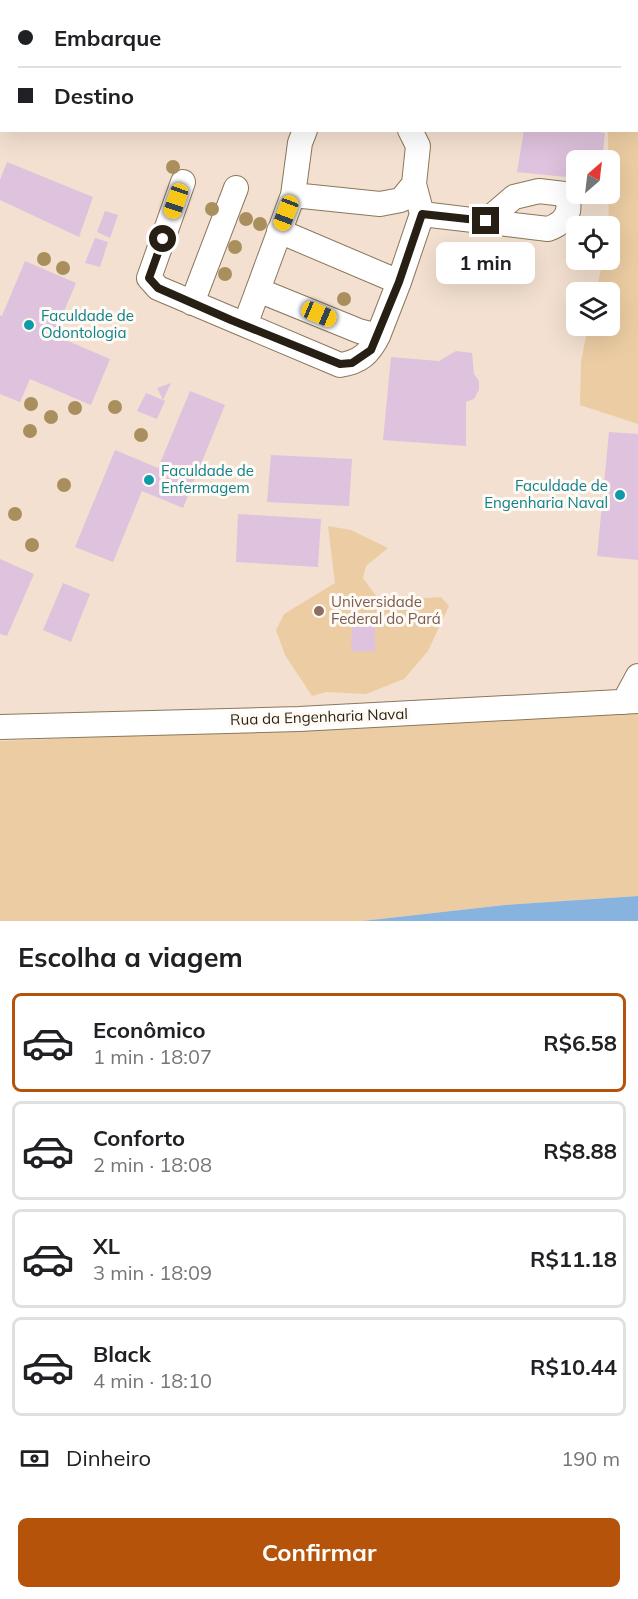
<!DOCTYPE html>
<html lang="pt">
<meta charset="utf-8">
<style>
body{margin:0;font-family:Mulish,sans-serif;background:#f2f2f2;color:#202124;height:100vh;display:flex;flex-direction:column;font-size:22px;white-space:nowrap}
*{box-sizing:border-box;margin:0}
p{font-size:20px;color:#757577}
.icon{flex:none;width:33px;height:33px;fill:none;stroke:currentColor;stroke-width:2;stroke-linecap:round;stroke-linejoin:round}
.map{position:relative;height:921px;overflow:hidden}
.drawer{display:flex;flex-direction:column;background:#fff;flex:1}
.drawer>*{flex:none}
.guide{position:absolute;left:0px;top:0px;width:639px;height:132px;box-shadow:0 6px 24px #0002;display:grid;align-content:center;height:132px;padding:0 18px;background:#fff}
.needle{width:39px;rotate:28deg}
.controls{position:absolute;left:566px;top:150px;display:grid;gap:12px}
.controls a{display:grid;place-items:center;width:54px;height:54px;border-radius:9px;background:#fff;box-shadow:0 6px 24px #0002;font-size:30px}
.end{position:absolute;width:27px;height:27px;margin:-14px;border:8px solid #271f13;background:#fff;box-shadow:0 0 0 3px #fff}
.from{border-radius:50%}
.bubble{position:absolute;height:42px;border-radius:9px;background:#fff;box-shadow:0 6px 24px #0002;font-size:20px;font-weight:700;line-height:42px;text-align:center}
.car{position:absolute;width:18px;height:36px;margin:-18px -9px;border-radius:8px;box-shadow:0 0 4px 2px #0007;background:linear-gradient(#f5c518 24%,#345 0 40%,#f5c518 0 76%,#345 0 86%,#f5c518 0)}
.guide b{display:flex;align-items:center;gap:21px;height:57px;font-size:22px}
.guide b+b{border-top:2px solid #e0e0e0}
.guide i{width:15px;height:15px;background:#202124}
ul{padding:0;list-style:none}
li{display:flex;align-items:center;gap:18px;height:99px;margin:0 12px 9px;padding:0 6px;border:3px solid #e0e0e0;border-radius:9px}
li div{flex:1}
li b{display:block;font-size:22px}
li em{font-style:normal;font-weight:700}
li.selected{border-color:#b45309}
li>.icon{width:54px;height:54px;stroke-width:1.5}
h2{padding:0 18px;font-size:27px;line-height:72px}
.pay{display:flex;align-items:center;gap:15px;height:66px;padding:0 18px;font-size:22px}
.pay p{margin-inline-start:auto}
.button{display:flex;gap:12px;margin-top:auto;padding:12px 18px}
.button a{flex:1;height:69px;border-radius:9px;background:#b45309;color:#fff;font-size:24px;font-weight:700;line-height:69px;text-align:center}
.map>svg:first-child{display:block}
</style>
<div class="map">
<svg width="638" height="921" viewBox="0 0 638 921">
<rect width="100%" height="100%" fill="#fdebd1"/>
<!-- education -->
<path fill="#f3e0d0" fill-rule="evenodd" d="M0,0H638V896L362,921H0ZM2,2H638V130H2ZM576,160H609V194H576ZM576,226H609V260H576ZM576,292H609V326H576Z"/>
<!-- green -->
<path fill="#eccda3" d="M588,0H638V424L580,405L581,362L588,326H609V292H596L603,260H609L608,131L638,130V2H589Z
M328,526L351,530L388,548L366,566L363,578L379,600L393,602L412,594L424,598L441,597L449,606L428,651L404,679L366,694L326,692L312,696L285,655L276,630L284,614L335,583Z
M638,710V896L505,905L362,921H0V741L373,726Z"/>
<!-- water -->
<path fill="#89b3df" d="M638,896V921H362L505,905Z"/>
<!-- building -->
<path fill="#dfc2dd" d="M524,130H586L605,133L602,160H576V178L517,172Z
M7,162L93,197L79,237L0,200V180Z
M105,211L118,215L110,238L97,232Z
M95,238L108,242L100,267L85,263Z
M25,261L76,283L54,335L110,359L91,405L30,379L20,402L0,394V315L2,316Z
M456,351L472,353L474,374L479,381V390L474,399L466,402V446L383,440L391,357L439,361Z
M171,383L163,400L165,401L157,419L137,411L146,393L163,400L157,388Z
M190,391L225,405L183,508L142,491L113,562L75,547L115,450L158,468Z
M609,432L638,434V560L597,556Z
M271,455L352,459L349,506L267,502Z
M238,514L321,519L318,567L236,562Z
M0,559L34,574L7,636L0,634Z
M63,583L90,594L71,642L43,630Z
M352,623H375V652L351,651Z"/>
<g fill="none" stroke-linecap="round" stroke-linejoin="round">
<defs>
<path id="minor" d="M183,182L149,278L158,288L243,324L248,317L293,195L300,143L305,130
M293,195L380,204L401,200L414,184L418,146L410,130
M422,214L548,229C559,225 571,217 568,203C568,200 565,197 564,194L539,191L514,197L486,221
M279,231L399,282L422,214L414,184
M258,290L359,331L378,336L399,282
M192,303L236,188
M243,324L340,365C360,362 369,354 378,336
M624,702L638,676
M0,727L299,719L638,701"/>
</defs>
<!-- minor casing -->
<use href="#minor" stroke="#8b775a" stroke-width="26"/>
<!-- minor -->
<use href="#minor" stroke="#fff" stroke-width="24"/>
</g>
<!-- trees -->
<g fill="#a98f5e">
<circle cx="173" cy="167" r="7"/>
<circle cx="212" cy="209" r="7"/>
<circle cx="246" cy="219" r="7"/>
<circle cx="260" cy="224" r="7"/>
<circle cx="235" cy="247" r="7"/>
<circle cx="44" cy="259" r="7"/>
<circle cx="63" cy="268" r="7"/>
<circle cx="225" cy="274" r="7"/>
<circle cx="344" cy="299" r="7"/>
<circle cx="31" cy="404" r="7"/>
<circle cx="115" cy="407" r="7"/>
<circle cx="75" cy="408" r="7"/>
<circle cx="51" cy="417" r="7"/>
<circle cx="30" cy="431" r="7"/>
<circle cx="141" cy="435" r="7"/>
<circle cx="64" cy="485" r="7"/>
<circle cx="15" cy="514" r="7"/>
<circle cx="32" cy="545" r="7"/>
</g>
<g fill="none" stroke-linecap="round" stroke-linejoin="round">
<!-- route -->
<path stroke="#271f13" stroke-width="8" d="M163,239L149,278L158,288L231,320L340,364L352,363L371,350L399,282L422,214L486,221"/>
</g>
<!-- markers -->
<g fill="#0f9aa8" stroke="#fffaf4" stroke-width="2">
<circle cx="29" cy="325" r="6"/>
<circle cx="149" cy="480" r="6"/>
<circle cx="620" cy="495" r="6"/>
</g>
<circle fill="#8d6e63" stroke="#fffaf4" stroke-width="2" cx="319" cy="611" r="6"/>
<g text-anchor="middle" stroke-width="6" stroke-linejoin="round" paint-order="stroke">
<!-- culture labels -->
<g font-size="15" fill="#0d838f" stroke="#fffaf4" text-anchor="start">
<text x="41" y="321">Faculdade de<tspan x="41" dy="17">Odontologia</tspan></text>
<text x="161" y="476">Faculdade de<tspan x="161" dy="17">Enfermagem</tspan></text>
<text x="608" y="491" text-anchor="end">Faculdade de<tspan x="608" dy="17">Engenharia Naval</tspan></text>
</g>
<!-- education labels -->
<g font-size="15" fill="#785e54" stroke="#fffaf4" text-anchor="start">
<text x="331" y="607">Universidade<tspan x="331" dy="17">Federal do Pará</tspan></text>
</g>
<!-- street labels -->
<g font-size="15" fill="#271f13" stroke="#fffaf4">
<text transform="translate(319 717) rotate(-2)" y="5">Rua da Engenharia Naval</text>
</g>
</g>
</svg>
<div class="controls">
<a><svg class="needle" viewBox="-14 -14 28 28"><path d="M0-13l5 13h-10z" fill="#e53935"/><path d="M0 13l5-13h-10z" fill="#757577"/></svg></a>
<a><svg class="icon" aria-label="locate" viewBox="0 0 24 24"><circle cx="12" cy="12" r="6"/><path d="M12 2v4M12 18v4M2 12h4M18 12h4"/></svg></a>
<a><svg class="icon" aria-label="layers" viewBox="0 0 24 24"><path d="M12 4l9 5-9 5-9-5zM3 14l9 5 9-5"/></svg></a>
</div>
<i class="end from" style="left:163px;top:239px"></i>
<i class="end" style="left:486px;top:221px"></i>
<div class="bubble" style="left:436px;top:242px;width:99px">1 min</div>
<i class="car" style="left:176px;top:201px;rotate:199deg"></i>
<i class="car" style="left:286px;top:213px;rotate:201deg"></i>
<i class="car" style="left:319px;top:314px;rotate:113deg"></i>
<div class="guide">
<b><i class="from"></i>Embarque</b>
<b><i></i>Destino</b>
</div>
</div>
<section class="drawer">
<h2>Escolha a viagem</h2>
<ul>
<li class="selected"><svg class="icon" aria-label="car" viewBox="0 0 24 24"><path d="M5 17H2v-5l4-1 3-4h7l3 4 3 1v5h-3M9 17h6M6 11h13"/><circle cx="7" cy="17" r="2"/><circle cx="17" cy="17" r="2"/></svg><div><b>Econômico</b><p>1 min · 18:07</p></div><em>R$6.58</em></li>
<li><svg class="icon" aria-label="car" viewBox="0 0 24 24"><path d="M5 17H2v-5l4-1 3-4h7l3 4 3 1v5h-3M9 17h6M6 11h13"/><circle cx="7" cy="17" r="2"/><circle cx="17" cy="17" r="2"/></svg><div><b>Conforto</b><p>2 min · 18:08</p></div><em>R$8.88</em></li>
<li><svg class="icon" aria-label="car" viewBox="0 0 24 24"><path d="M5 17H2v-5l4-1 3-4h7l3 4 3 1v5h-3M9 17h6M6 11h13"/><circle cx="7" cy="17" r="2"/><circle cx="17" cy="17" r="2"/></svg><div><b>XL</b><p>3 min · 18:09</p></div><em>R$11.18</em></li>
<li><svg class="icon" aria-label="car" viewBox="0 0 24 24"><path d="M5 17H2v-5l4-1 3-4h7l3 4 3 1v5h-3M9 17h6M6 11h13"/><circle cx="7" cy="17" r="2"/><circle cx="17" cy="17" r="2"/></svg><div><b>Black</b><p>4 min · 18:10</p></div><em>R$10.44</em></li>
</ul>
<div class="pay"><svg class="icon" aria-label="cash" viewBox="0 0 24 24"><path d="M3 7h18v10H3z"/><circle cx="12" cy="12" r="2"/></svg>Dinheiro<p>190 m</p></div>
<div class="button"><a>Confirmar</a></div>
</section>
